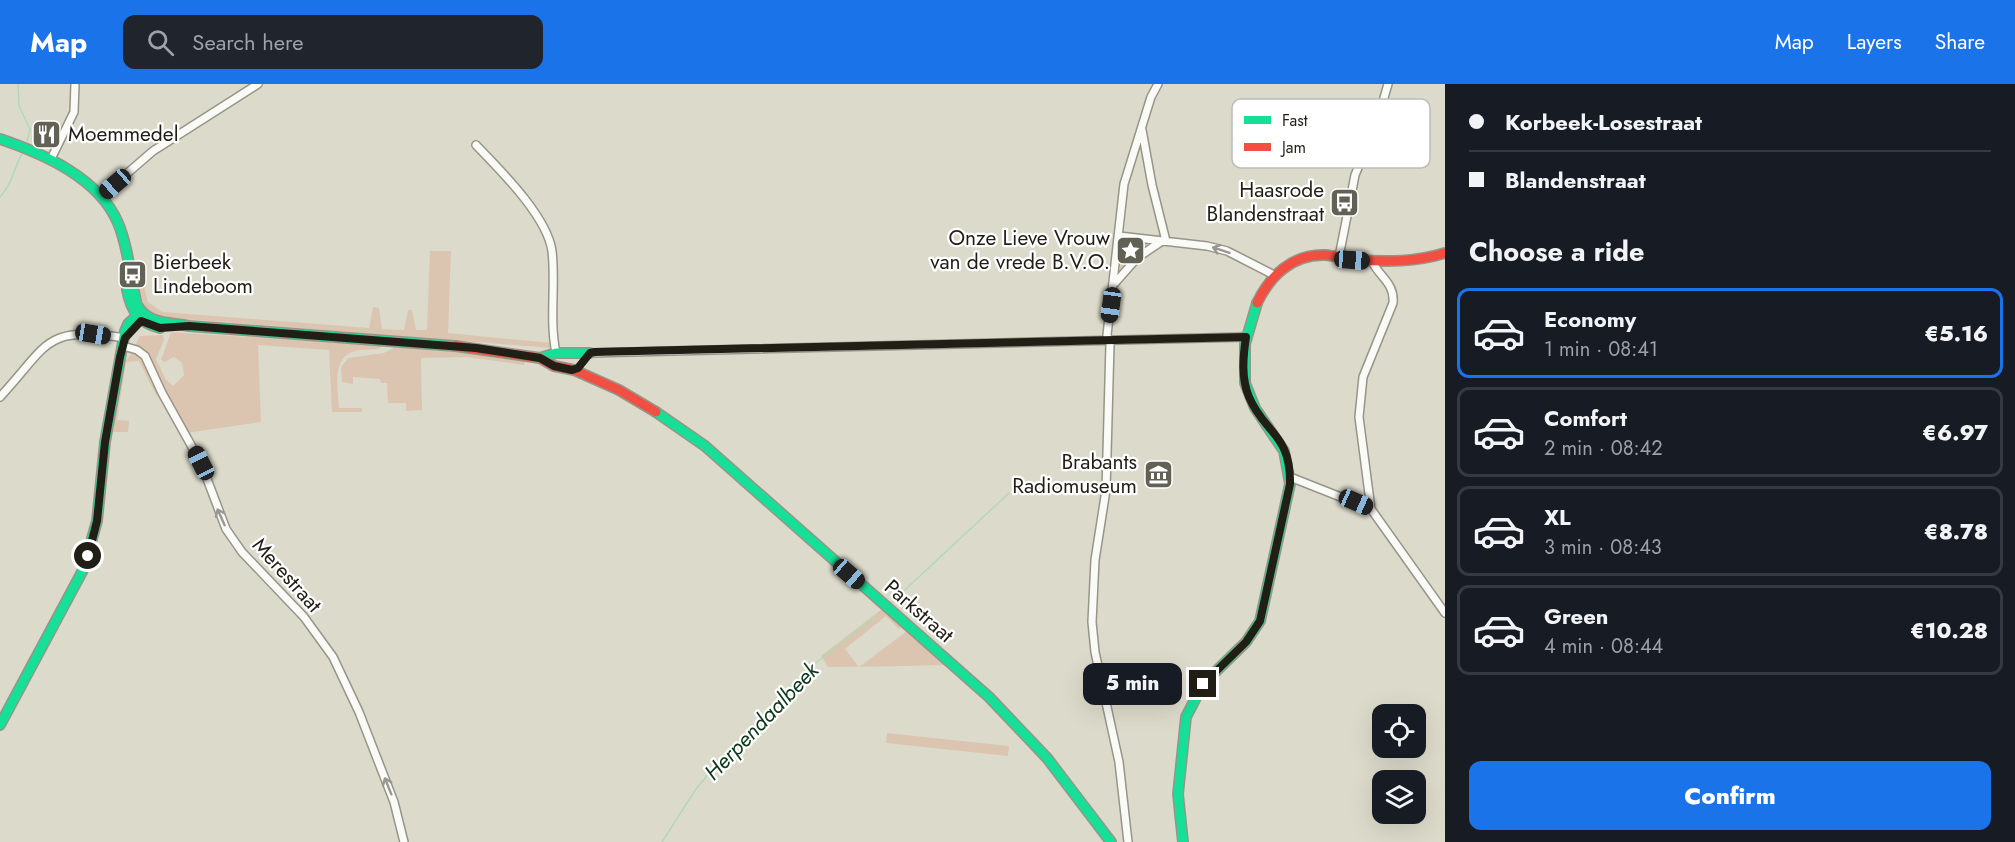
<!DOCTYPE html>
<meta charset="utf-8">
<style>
body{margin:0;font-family:Jost,sans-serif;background:#20242c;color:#f1f3f6;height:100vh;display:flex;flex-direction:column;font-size:22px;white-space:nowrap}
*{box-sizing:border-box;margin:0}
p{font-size:20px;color:#9ea1a6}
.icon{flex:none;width:33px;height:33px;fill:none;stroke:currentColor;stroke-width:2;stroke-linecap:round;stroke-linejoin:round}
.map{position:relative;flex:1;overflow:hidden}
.details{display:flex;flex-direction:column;background:#171b24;width:570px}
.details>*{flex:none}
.banner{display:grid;align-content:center;height:132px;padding:0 24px;background:#171b24}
.tools{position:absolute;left:1372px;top:620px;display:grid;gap:12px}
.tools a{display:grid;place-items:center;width:54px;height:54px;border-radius:12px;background:#171b24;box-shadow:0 6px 24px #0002;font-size:30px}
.end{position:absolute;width:27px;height:27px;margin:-14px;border:8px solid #211f15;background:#fff;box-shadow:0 0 0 3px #fff}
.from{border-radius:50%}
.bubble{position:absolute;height:42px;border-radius:12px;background:#171b24;box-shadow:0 6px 24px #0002;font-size:20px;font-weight:800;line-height:42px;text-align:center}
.car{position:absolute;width:18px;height:36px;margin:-18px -9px;border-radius:8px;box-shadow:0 0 4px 2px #0007;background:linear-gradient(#222 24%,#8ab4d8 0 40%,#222 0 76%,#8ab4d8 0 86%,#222 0)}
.banner b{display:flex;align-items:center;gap:21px;height:57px;font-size:22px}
.banner b+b{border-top:2px solid #363941}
.banner i{width:15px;height:15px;background:#f1f3f6}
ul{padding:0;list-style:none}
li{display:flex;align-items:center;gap:18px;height:90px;margin:0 12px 9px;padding:0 12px;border:3px solid #363941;border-radius:12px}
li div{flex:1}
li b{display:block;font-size:22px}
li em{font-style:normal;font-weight:800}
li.current{border-color:#1a73e8}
li>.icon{width:54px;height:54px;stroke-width:1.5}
h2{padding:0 24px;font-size:27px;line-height:72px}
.primary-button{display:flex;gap:12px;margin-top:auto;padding:12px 24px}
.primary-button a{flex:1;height:69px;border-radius:12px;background:#1a73e8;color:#fff;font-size:24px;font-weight:800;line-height:69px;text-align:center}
header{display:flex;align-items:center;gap:36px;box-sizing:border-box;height:84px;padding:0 30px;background:#1a73e8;color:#fff}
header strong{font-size:28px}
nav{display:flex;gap:33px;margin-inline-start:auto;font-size:21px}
.search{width:420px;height:54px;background:#20242c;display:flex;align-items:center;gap:15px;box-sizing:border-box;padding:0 21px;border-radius:12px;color:#9ea1a6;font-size:22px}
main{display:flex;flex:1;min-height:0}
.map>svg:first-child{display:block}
</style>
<header>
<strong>Map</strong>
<div class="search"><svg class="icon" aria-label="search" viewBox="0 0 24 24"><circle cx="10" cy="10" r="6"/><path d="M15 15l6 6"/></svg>Search here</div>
<nav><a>Map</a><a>Layers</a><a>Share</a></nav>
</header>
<main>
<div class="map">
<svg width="1445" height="758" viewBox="0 0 1445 758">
<rect width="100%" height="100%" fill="#dcdbcb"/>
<!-- green -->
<path fill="#dbc5b1" d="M1129,156L1151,161L1120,188L1122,163Z
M430,167H451L448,249L552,259V264L159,233L144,223L132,181L138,180L148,218L162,228L369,244L373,223L379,224L382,245L404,246L408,226H412L416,246H427Z
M171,248L383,262C377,267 368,265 360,266C330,270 338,302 339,324H362V328H332L329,266L258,261L261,338L186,349L145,267L135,262L140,252L163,251L164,256L156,275L166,296L173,302L184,291L182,279L174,273L165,278L161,276Z
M395,263L466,269L525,278L524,281L466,273L421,274L422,326L406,327V319H388L387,299H381L380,295L353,293V300L342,298L341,283L348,274L384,269Z
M134,267L141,270L160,310L156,311L139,277L126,278L117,336L129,337L128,348H112L124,278Z
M882,525L902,542L899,545L886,532L845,565L859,583L907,547L945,581C906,582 867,583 828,583L821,572Z
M887,649L1009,662L1008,672L886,659Z"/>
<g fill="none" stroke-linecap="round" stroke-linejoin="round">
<!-- stream -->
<path stroke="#b1d9b5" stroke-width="1.5" d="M18,0L19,22L30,45L27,57
M0,113C13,99 14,83 23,68
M892,518L1009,409
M662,758L696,705L721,675L808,585L877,531"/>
<defs>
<path id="street" d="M1142,46L1152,101L1166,157
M476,61C500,86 547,132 552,167C556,201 549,235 556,269
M51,75L74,28L75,0
M101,112L153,67L258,0
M1119,152L1207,162L1227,167L1274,191
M1339,173L1355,91L1377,38L1388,0
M1372,177C1379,193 1395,199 1393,219L1363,293L1359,333L1371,425L1445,529
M1115,199L1137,174L1162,157
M123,262L137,266L145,272L162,309L201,379L226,445L242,468L304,533L333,573L359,628L394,718L404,758
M590,269L1246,253
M0,313C50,259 43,242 125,254
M1290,393L1371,425
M1128,758L1119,678L1095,568L1092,538L1095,476L1106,406L1110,260L1107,251L1124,100L1151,13L1158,0"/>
<path id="fast" d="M0,55C44,70 99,94 118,139C129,165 130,194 137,221C149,241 169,238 189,242L455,262
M127,206C131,227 139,239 160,244
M540,274L556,269H590
M656,328L705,362L989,613L1047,674L1111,758
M0,641L83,486L97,437L105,358L125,247L128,240L141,228
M1183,758L1178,710L1186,633L1203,600L1246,558L1260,537L1290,400L1284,367L1255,324L1245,299V260L1257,219"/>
<path id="jam" d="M1257,219C1270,192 1292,170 1325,171C1336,172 1346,175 1357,176C1387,178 1416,178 1445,169
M455,262L540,274L554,282L574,286L619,306L656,328"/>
</defs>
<!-- street casing -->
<use href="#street" stroke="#969588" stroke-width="10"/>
<!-- fast casing -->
<use href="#fast" stroke="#969588" stroke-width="12"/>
<!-- jam casing -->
<use href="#jam" stroke="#969588" stroke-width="12"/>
<!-- street -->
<use href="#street" stroke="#fafaf7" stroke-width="7"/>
<!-- fast -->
<use href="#fast" stroke="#16e098" stroke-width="9"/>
<!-- jam -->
<use href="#jam" stroke="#f24e42" stroke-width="9"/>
</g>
<!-- one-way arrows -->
<defs><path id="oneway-shaft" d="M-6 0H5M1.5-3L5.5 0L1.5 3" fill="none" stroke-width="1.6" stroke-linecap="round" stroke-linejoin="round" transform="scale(1.5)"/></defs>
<g stroke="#989791">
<use href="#oneway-shaft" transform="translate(1221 166) rotate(-162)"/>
<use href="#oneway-shaft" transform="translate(221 433) rotate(-114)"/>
<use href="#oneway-shaft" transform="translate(388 702) rotate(-112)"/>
</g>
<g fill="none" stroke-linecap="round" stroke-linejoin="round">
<!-- route -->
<path stroke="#211f15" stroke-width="8" d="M88,472L97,437L105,358L120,273L125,254L141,237L160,244L189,242L476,264L540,274L554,282L572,286L578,284L590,269L595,268L1246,253C1243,273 1241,294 1249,313C1264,349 1291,350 1290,400L1260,537L1246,558L1203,600"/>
</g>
<!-- icons -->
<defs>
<symbol id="restaurant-square" viewBox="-11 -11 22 22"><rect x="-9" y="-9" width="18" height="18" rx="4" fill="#626155" stroke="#fff"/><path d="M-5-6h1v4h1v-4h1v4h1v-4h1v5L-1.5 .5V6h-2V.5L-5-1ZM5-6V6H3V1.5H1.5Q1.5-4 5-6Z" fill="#fff"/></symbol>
<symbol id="bus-square" viewBox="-11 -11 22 22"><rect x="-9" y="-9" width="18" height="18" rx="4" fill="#626155" stroke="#fff"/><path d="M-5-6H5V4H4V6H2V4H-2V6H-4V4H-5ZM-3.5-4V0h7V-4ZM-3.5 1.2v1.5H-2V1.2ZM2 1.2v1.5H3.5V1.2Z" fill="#fff"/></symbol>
<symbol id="sight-square" viewBox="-11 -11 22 22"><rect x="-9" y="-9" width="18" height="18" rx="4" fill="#626155" stroke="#fff"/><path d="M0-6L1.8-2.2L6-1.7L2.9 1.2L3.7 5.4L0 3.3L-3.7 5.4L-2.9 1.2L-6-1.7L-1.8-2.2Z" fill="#fff"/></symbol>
<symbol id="museum-square" viewBox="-11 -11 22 22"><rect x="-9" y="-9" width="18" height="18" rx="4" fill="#626155" stroke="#fff"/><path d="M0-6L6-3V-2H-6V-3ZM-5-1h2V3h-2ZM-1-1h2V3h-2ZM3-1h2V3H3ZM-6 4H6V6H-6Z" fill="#fff"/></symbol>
</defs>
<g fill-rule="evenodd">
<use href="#restaurant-square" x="30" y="34" width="33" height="33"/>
<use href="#bus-square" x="1328" y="102" width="33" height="33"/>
<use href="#sight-square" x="1114" y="150" width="33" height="33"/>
<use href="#bus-square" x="116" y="174" width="33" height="33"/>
<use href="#museum-square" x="1142" y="374" width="33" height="33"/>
</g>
<g text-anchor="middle" stroke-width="4.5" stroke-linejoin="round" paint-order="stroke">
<!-- poi labels -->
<g font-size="21" fill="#211f15" stroke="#fff" text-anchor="end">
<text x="68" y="57" text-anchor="start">Moemmedel</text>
<text x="1324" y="113">Haasrode<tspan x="1324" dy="24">Blandenstraat</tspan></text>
<text x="1110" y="161">Onze Lieve Vrouw<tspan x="1110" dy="24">van de vrede B.V.O.</tspan></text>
<text x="153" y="185" text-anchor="start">Bierbeek<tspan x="153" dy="24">Lindeboom</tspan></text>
<text x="1137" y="385">Brabants<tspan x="1137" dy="24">Radiomuseum</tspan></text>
</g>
<!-- street labels -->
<g font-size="21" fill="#211f15" stroke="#fff">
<text transform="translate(287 491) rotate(48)" y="7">Merestraat</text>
<text transform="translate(919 527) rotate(41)" y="7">Parkstraat</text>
</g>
<!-- water labels -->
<g font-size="22" font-style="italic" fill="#0d391d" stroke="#fff">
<text transform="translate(761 637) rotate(-46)" y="8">Herpendaalbeek</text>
</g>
</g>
<!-- legend -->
<rect x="1232" y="15" width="198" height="69" rx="9" fill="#fff" stroke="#bcbcb9" stroke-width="1.5"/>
<rect x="1244" y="32" width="27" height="8" fill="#16e098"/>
<rect x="1244" y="59" width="27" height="8" fill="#f24e42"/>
<g font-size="16" fill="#211f15">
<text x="1282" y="42">Fast</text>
<text x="1282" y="69">Jam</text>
</g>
</svg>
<div class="tools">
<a><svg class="icon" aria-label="locate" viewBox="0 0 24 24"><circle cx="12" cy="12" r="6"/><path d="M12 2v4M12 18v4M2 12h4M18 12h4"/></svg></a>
<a><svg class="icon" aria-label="layers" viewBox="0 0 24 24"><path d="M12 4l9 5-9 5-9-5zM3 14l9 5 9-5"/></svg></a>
</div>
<i class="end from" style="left:88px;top:472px"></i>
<i class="end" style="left:1203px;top:600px"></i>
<div class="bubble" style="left:1083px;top:579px;width:99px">5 min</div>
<i class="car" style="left:115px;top:100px;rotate:229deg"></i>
<i class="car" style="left:1352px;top:176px;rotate:94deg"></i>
<i class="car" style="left:1111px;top:221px;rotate:188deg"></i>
<i class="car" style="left:93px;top:250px;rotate:99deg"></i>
<i class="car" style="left:201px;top:379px;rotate:333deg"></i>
<i class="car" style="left:1356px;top:418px;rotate:114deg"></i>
<i class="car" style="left:849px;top:490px;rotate:131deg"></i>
</div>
<section class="details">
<div class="banner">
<b><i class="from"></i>Korbeek-Losestraat</b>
<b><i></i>Blandenstraat</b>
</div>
<h2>Choose a ride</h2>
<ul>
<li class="current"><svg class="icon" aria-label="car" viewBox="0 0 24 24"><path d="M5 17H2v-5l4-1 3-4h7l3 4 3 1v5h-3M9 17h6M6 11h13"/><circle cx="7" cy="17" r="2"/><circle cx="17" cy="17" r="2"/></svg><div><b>Economy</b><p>1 min · 08:41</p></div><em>€5.16</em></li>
<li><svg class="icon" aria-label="car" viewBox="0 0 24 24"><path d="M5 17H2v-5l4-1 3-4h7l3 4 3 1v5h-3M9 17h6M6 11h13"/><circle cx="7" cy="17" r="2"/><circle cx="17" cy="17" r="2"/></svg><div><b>Comfort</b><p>2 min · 08:42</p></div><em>€6.97</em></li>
<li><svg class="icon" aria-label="car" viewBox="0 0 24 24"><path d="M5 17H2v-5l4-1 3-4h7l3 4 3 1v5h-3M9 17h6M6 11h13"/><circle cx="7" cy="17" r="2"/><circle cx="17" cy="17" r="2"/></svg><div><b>XL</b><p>3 min · 08:43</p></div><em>€8.78</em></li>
<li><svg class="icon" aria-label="car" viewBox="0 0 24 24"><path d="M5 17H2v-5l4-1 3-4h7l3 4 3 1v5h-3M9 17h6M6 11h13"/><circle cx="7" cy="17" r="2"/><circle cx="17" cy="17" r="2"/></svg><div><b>Green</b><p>4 min · 08:44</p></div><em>€10.28</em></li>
</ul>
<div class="primary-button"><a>Confirm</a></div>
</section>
</main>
